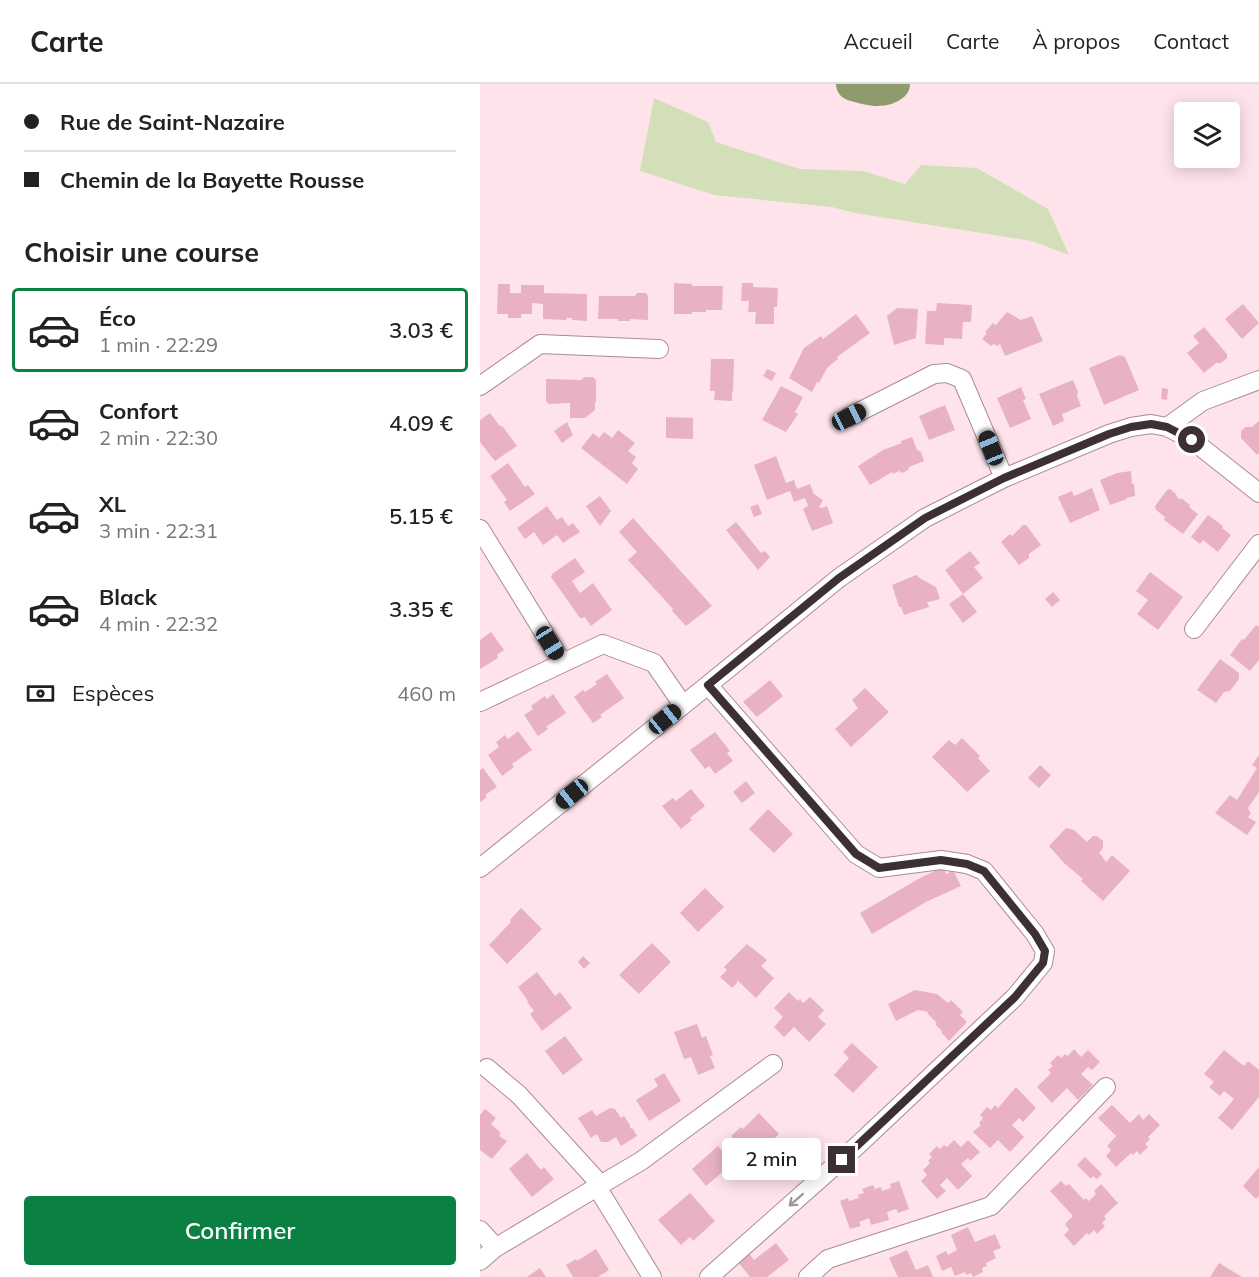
<!DOCTYPE html>
<html lang="fr">
<meta charset="utf-8">
<style>
body{margin:0;font-family:Mulish,sans-serif;background:#f2f2f2;color:#222;height:100vh;display:flex;flex-direction:column;font-size:22px;white-space:nowrap}
*{box-sizing:border-box;margin:0}
p{font-size:20px;color:#767676}
.icon{flex:none;width:33px;height:33px;fill:none;stroke:currentColor;stroke-width:2;stroke-linecap:round;stroke-linejoin:round}
.map{position:relative;flex:1;overflow:hidden}
.drawer{display:flex;flex-direction:column;background:#fff;width:480px}
.drawer>*{flex:none}
.hud{display:grid;align-content:center;height:132px;padding:0 24px;background:#fff}
.fabs{position:absolute;left:694px;top:18px;display:grid;gap:12px}
.fabs a{display:grid;place-items:center;width:66px;height:66px;border-radius:6px;background:#fff;box-shadow:0 3px 15px #0003;font-size:30px}
.end{position:absolute;width:27px;height:27px;margin:-14px;border:8px solid #3d3034;background:#fff;box-shadow:0 0 0 3px #fff}
.from{border-radius:50%}
.bubble{position:absolute;height:42px;border-radius:6px;background:#fff;box-shadow:0 3px 15px #0003;font-size:20px;font-weight:600;line-height:42px;text-align:center}
.car{position:absolute;width:18px;height:36px;margin:-18px -9px;border-radius:8px;box-shadow:0 0 4px 2px #0007;background:linear-gradient(#222 24%,#8ab4d8 0 40%,#222 0 76%,#8ab4d8 0 86%,#222 0)}
.hud b{display:flex;align-items:center;gap:21px;height:57px;font-size:22px}
.hud b+b{border-top:2px solid #e0e0e0}
.hud i{width:15px;height:15px;background:#222}
ul{padding:0;list-style:none}
li{display:flex;align-items:center;gap:18px;height:84px;margin:0 12px 9px;padding:0 12px;border:3px solid transparent;border-radius:6px}
li div{flex:1}
li b{display:block;font-size:22px}
li em{font-style:normal;font-weight:600}
li.selected{border-color:#0b8043}
li>.icon{width:54px;height:54px;stroke-width:1.5}
h2{padding:0 24px;font-size:27px;line-height:72px}
.pay{display:flex;align-items:center;gap:15px;height:66px;padding:0 24px;font-size:22px}
.pay p{margin-inline-start:auto}
.button{display:flex;gap:12px;margin-top:auto;padding:12px 24px}
.button a{flex:1;height:69px;border-radius:6px;background:#0b8043;color:#fff;font-size:24px;font-weight:600;line-height:69px;text-align:center}
header{display:flex;align-items:center;gap:36px;box-sizing:border-box;height:84px;padding:0 30px;background:#fff;border-bottom:2px solid #e0e0e0}
header strong{font-size:28px}
nav{display:flex;gap:33px;margin-inline-start:auto;font-size:21px}
main{display:flex;flex:1;min-height:0}
.map>svg:first-child{display:block}
</style>
<header>
<strong>Carte</strong>
<nav><a>Accueil</a><a>Carte</a><a>À propos</a><a>Contact</a></nav>
</header>
<main>
<section class="drawer">
<div class="hud">
<b><i class="from"></i>Rue de Saint-Nazaire</b>
<b><i></i>Chemin de la Bayette Rousse</b>
</div>
<h2>Choisir une course</h2>
<ul>
<li class="selected"><svg class="icon" aria-label="car" viewBox="0 0 24 24"><path d="M5 17H2v-5l4-1 3-4h7l3 4 3 1v5h-3M9 17h6M6 11h13"/><circle cx="7" cy="17" r="2"/><circle cx="17" cy="17" r="2"/></svg><div><b>Éco</b><p>1 min · 22:29</p></div><em>3.03 €</em></li>
<li><svg class="icon" aria-label="car" viewBox="0 0 24 24"><path d="M5 17H2v-5l4-1 3-4h7l3 4 3 1v5h-3M9 17h6M6 11h13"/><circle cx="7" cy="17" r="2"/><circle cx="17" cy="17" r="2"/></svg><div><b>Confort</b><p>2 min · 22:30</p></div><em>4.09 €</em></li>
<li><svg class="icon" aria-label="car" viewBox="0 0 24 24"><path d="M5 17H2v-5l4-1 3-4h7l3 4 3 1v5h-3M9 17h6M6 11h13"/><circle cx="7" cy="17" r="2"/><circle cx="17" cy="17" r="2"/></svg><div><b>XL</b><p>3 min · 22:31</p></div><em>5.15 €</em></li>
<li><svg class="icon" aria-label="car" viewBox="0 0 24 24"><path d="M5 17H2v-5l4-1 3-4h7l3 4 3 1v5h-3M9 17h6M6 11h13"/><circle cx="7" cy="17" r="2"/><circle cx="17" cy="17" r="2"/></svg><div><b>Black</b><p>4 min · 22:32</p></div><em>3.35 €</em></li>
</ul>
<div class="pay"><svg class="icon" aria-label="cash" viewBox="0 0 24 24"><path d="M3 7h18v10H3z"/><circle cx="12" cy="12" r="2"/></svg>Espèces<p>460 m</p></div>
<div class="button"><a>Confirmer</a></div>
</section>
<div class="map">
<svg width="779" height="1193" viewBox="0 0 779 1193">
<rect width="100%" height="100%" fill="#ffe3eb"/>
<!-- green -->
<path fill="#d2dfb8" d="M174,14L228,38L236,58L320,85L383,87L425,100L441,81L497,84L568,125L589,171L552,157L375,129L352,123L234,111L160,87Z"/>
<g fill="none" stroke-linecap="round" stroke-linejoin="round">
<!-- river -->
<path stroke="#8d9b6d" stroke-width="34" d="M373,0C386,4 402,9 413,0"/>
</g>
<!-- building -->
<path fill="#e8b2c2" d="M194,199L212,200V202H243L242,226H226V228H212V230H194Z
M262,199H273V203L298,204L297,223H294V240H275L276,228H268L269,217H261Z
M18,200H30V209H41V201H64V209L107,210V237L92,236V234H87L86,236L63,235V220L52,219V230H41V234H28V230H17Z
M157,209H166L168,212V236L150,235V237H138V235H118L119,212H155Z
M457,219L492,221L491,238H483L482,255L464,254V261L445,260L447,227H456Z
M763,220L779,239L762,255L745,235Z
M417,224L438,225L436,254L414,261L407,232Z
M527,228L541,236L552,232L563,257L525,272L520,260L517,262L514,260L511,262L502,255L507,249L505,248L513,239L516,241Z
M376,230L390,249L357,273L358,275L347,284L339,299L337,298L332,308L309,294L324,264L341,252L343,255Z
M724,243L747,270V274L741,279H736L724,289L707,269L719,259L713,252Z
M640,271L645,273L659,306L624,321L609,284Z
M231,275H254L253,308L252,307V317L234,316L235,307H230Z
M287,285L296,289L292,297L283,292Z
M105,293H113L116,296V319L115,318V326L105,334H90V319L69,320L66,317V295L101,296Z
M593,296L598,308L597,312L601,322L582,330L584,337L573,342L559,310Z
M301,302L323,313L315,328L318,330L306,348L282,336Z
M541,303L546,315L543,316L551,335L530,344L517,314Z
M682,304L688,305L687,316L681,315Z
M465,321L475,346L449,356L439,332Z
M10,329L19,341L23,343L37,362L15,377L0,358V336Z
M186,333L213,334V355L186,354Z
M779,337V369L777,371L761,354V347L766,343H772Z
M87,338L93,351L82,359L74,347Z
M138,346L155,359L148,367L156,373L152,379L158,385L147,400L101,364L113,349L119,354L124,348L132,354Z
M432,353L437,366L441,368L444,377L429,383L428,386L422,389L419,387L413,390L412,388L390,401L378,382L403,366L422,359L421,357Z
M296,372L306,399L314,396L317,405L330,400L334,410L343,416L339,423L342,424L347,422L353,439L332,447L323,425L328,422L325,414L314,418L310,407L287,416L274,381Z
M28,379L45,403L48,401L55,410L30,427L24,418L27,416L10,392Z
M651,387L652,400H654L655,412L646,414L647,415L630,421L620,396L637,389Z
M612,404L620,426L590,439L578,413L592,407L594,412Z
M690,405L696,410L697,413L700,416L701,414L710,421L709,423L718,430L703,450L684,436L685,433L676,426L675,422L687,406Z
M120,412L131,427L120,442L106,422Z
M278,420L282,430L274,433L270,423Z
M67,422L77,436L82,433L88,442L93,439L100,448L83,459L77,451L63,461L54,448L45,455L37,444Z
M728,431L743,442L742,444L751,451L738,468L723,456L720,460L711,453Z
M153,434L232,522L206,542L192,527L193,525L148,476L157,468L139,448Z
M256,438L281,469L285,467L290,473L278,486L246,446Z
M543,441H546L561,461L549,470V474L539,481L521,458L530,450L532,452Z
M490,467L500,479L494,483L503,494L483,510L465,486Z
M95,474L105,488L92,497L100,509L113,499L132,526L111,542L105,533L103,534H100L71,493L72,490Z
M670,488L703,513L678,546L657,530L668,516L656,507Z
M436,491L441,495L456,503L460,515L449,518L447,517L449,523L424,531L421,523H419L412,501Z
M573,508L580,516L572,523L565,515Z
M483,510L497,528L483,539L469,520Z
M776,541L779,543V576L770,587L750,571L762,555L764,556Z
M11,548L24,566L17,571L18,574L0,585V556Z
M740,575L759,589V595L750,607L744,608L736,619L717,606Z
M127,590L144,614L120,631L122,633L113,639L94,613L103,606L105,608L117,600L115,598Z
M290,596L303,612L277,633L263,618Z
M385,604L409,628L371,663L355,645L378,624L372,616Z
M73,610L86,629L66,643L68,645L58,652L44,631L53,625L51,622L65,612L67,615Z
M38,647L52,666L32,680L34,683L22,692L8,671L19,663L16,658L25,651L28,655Z
M235,648L250,667L247,669L253,677L235,690L229,682L225,685L210,666Z
M482,654L500,672L498,674L510,687L487,708L452,673L469,656L475,661Z
M779,671V708L768,724L771,730L768,733L776,738L767,751L735,729L750,711L757,716L777,684L772,681Z
M560,681L571,691L559,704L548,694Z
M3,684L17,703L5,711L7,713L0,718V686Z
M266,697L275,709L262,719L253,708Z
M211,705L225,722L210,734L212,736L201,745L182,722L193,714L196,717Z
M288,725L313,750L294,769L269,745Z
M586,744L594,746L607,758L613,752H617L623,757V764L619,769L623,773V774L626,778L632,771L650,787L623,817L601,797L603,795L584,779L569,762Z
M463,783L466,790L472,787L475,790L481,802L446,818L392,850L380,829L440,794Z
M225,804L244,823L218,848L200,829Z
M41,824L62,845L27,880L9,861L31,838L30,836Z
M172,859L191,878L159,910L139,891Z
M267,860L287,876L281,882L294,894L276,914L257,896V899L252,904L240,893L247,886L244,883Z
M103,872L110,879L104,885L98,878Z
M57,888L75,912L80,908L92,924L62,947L50,930L54,927L47,918L48,917L38,903Z
M435,906L457,910L468,919L471,916L483,928L480,931L487,938L469,957L461,948L462,947L455,940L457,939L447,929L449,928L438,926L416,937L408,920Z
M309,908L318,917L320,915L323,919L330,913L344,926L338,933L346,940L329,958L314,943L304,953L294,943L303,933L294,924Z
M217,940L222,954L226,952L227,955L233,971L230,972L235,984L218,991L211,973L204,975L194,948Z
M85,952L103,976L83,991L65,967Z
M372,959L398,983L373,1009L354,991L369,974L363,968Z
M594,965L601,973L608,966L620,978L612,986L608,983L601,990L613,1001L598,1016L587,1004L572,1019L557,1003L571,989L568,986L573,982L570,979L578,971L581,974L585,970L588,972Z
M744,966L764,982L768,977L779,986V1013L752,1046L738,1034L754,1015L744,1007L740,1012L729,1003L734,998L724,990Z
M184,989L201,1017L169,1037L156,1016L178,1002L174,995Z
M536,1003L556,1024L543,1038L539,1034L532,1041L544,1053L530,1068L518,1056L510,1064L493,1048L501,1041L499,1039L503,1034L500,1031L507,1023L511,1026L515,1021L518,1024Z
M632,1021L650,1039L659,1030L663,1036L669,1030L680,1041L668,1053L670,1055L665,1060L668,1063L660,1071L657,1067L653,1071L651,1069L636,1083L626,1072L631,1066L627,1062L636,1052L618,1034Z
M130,1024L135,1025L141,1034L144,1032L150,1041V1044L153,1045L157,1052L141,1062L136,1053L128,1058H121L117,1050L111,1054L98,1034L112,1026L116,1032Z
M5,1025L16,1034L11,1040L21,1049L19,1052L27,1057L12,1075L0,1066V1031Z
M279,1029L299,1050L272,1075L251,1052L261,1043L263,1045Z
M474,1056L481,1063L488,1056L500,1068L490,1077L488,1074L481,1080L492,1092L478,1106L467,1094L460,1101L466,1107L457,1115L441,1097L447,1091L443,1086L450,1079L448,1077L452,1073L449,1070L457,1062L460,1065L464,1061L467,1063Z
M238,1062L253,1079L226,1102L212,1085Z
M47,1069L61,1086L64,1083L74,1095L52,1113L29,1085Z
M605,1073L622,1090L617,1095L613,1092L611,1095L597,1081Z
M779,1083V1112L776,1115L763,1102Z
M419,1097L429,1125L418,1129L416,1125L407,1128L409,1136L391,1141L389,1134L379,1138L381,1142L370,1145L360,1117L368,1114L369,1117L379,1114L378,1111L384,1109L382,1105L393,1101L395,1105L401,1103L402,1107L411,1104L410,1100Z
M581,1097L586,1102L589,1100L604,1116L606,1114L609,1117L616,1110L614,1107L621,1100L638,1119L624,1132L626,1135L622,1139L625,1142L617,1150L614,1146L609,1151L607,1149L594,1162L584,1151L589,1146L585,1140L593,1132L570,1107Z
M210,1109L235,1137L213,1157L210,1153L201,1161L178,1136Z
M488,1143L495,1158L515,1150L521,1164L513,1167L516,1174L506,1179L507,1182L502,1184L503,1188L493,1193L491,1189L486,1191L485,1188L475,1192L471,1183L462,1187L456,1172L466,1167L468,1171L477,1166L471,1151Z
M296,1159L309,1176L287,1193H270L258,1178L269,1169L274,1176Z
M116,1165L129,1186L118,1193H93L86,1181L96,1175L97,1177Z
M427,1166L436,1186L448,1181L453,1193H418L409,1174Z
M739,1179L762,1193H730Z
M60,1184L66,1193H47Z"/>
<g fill="none" stroke-linecap="round" stroke-linejoin="round">
<defs>
<path id="minor" d="M0,302L60,260L179,265
M369,333L454,290L467,289L482,295L524,394
M687,343L723,317L779,296
M0,445L82,578
M714,545L779,460
M228,601L376,770L399,784L461,776L487,780L504,787L555,850L565,867L563,879L535,913L378,1061L229,1193
M0,618L123,560L174,579L203,621
M0,784L228,601L359,494L445,434L524,394L629,350L651,343L671,340L687,343L712,356L779,409
M7,984L39,1011L121,1101
M0,1146L9,1156L15,1164
M0,1177L15,1164L117,1103
M172,1193L117,1103L161,1077L293,980
M328,1193L348,1175L511,1122L626,1003"/>
</defs>
<!-- minor casing -->
<use href="#minor" stroke="#ab8b94" stroke-width="20"/>
<!-- minor -->
<use href="#minor" stroke="#fff" stroke-width="18"/>
</g>
<!-- one-way arrows -->
<defs><path id="oneway-shaft" d="M-6 0H5M1.5-3L5.5 0L1.5 3" fill="none" stroke-width="1.6" stroke-linecap="round" stroke-linejoin="round" transform="scale(1.5)"/></defs>
<use stroke="#9e989a" href="#oneway-shaft" transform="translate(316 1116) rotate(139)"/>
<g fill="none" stroke-linecap="round" stroke-linejoin="round">
<!-- route -->
<path stroke="#3d3034" stroke-width="8" d="M362,1076L535,913L563,879L565,867L555,850L504,787L487,780L461,776L399,784L376,770L228,601L359,494L445,434L524,394L629,350L651,343L671,340L687,343L712,356"/>
</g>
</svg>
<div class="fabs">
<a><svg class="icon" aria-label="layers" viewBox="0 0 24 24"><path d="M12 4l9 5-9 5-9-5zM3 14l9 5 9-5"/></svg></a>
</div>
<i class="end from" style="left:712px;top:356px"></i>
<i class="end" style="left:362px;top:1076px"></i>
<div class="bubble" style="left:242px;top:1054px;width:99px">2 min</div>
<i class="car" style="left:369px;top:333px;rotate:63deg"></i>
<i class="car" style="left:511px;top:364px;rotate:338deg"></i>
<i class="car" style="left:70px;top:559px;rotate:148deg"></i>
<i class="car" style="left:185px;top:635px;rotate:51deg"></i>
<i class="car" style="left:92px;top:710px;rotate:231deg"></i>
</div>
</main>
